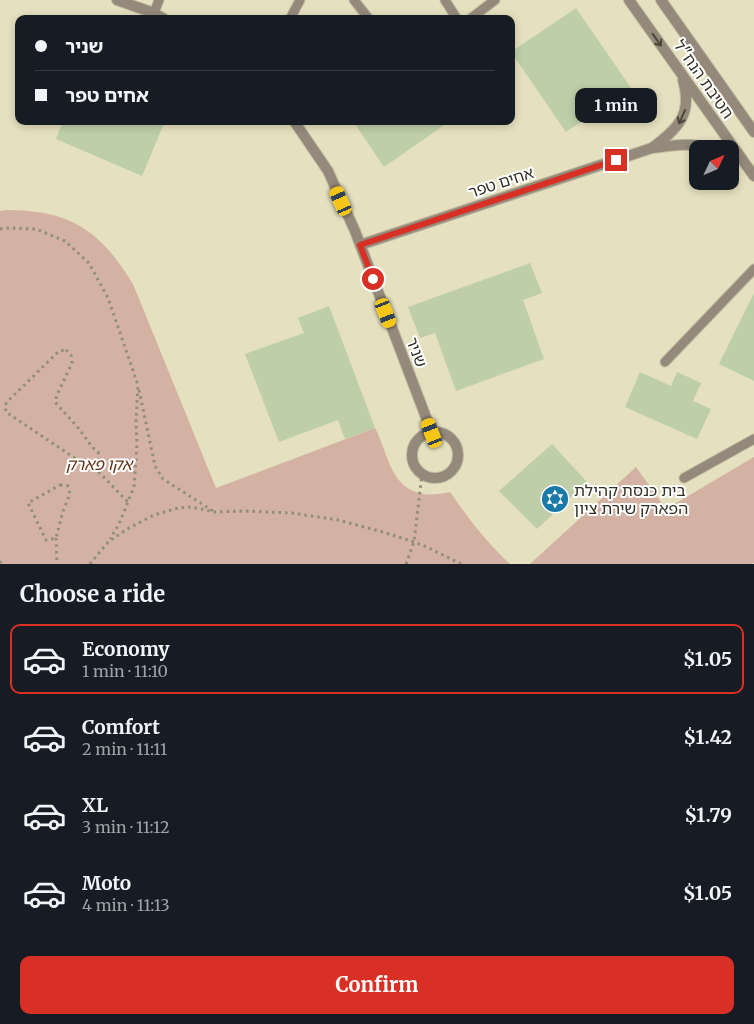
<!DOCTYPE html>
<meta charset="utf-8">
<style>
body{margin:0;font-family:Merriweather,"Noto Sans Hebrew",serif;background:#242831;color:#f1f3f6;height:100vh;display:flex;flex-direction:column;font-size:19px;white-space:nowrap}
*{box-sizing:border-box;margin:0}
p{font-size:16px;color:#9ea1a6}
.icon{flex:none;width:28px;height:28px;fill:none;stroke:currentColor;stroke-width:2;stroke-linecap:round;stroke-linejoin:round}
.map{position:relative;height:564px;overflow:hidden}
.side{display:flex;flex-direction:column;background:#171b24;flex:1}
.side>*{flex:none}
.top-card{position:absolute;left:15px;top:15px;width:500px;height:110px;border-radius:10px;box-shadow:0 2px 8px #0003;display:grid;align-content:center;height:110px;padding:0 20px;background:#171b24}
.needle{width:32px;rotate:46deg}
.controls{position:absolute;left:689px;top:140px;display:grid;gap:10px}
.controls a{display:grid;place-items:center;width:50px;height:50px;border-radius:10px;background:#171b24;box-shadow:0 2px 8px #0003;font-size:25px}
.end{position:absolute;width:22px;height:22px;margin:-11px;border:6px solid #d93025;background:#fff;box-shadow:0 0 0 2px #fff}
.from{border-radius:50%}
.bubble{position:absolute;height:35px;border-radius:10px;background:#171b24;box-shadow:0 2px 8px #0003;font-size:16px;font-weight:700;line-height:35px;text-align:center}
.car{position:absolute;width:15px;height:30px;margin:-15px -8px;border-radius:6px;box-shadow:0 0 4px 1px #0007;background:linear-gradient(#f5c518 24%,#345 0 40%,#f5c518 0 76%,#345 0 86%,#f5c518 0)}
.top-card b{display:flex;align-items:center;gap:18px;height:48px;font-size:19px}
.top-card b+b{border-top:1px solid #363941}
.top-card i{width:12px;height:12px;background:#f1f3f6}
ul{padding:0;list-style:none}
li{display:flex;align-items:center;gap:15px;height:70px;margin:0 10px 8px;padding:0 10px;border:2px solid transparent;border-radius:10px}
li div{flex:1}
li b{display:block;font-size:19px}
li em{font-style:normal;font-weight:700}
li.active{border-color:#d93025}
li>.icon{width:45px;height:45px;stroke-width:1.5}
h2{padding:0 20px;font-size:22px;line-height:60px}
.action{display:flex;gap:10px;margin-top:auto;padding:10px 20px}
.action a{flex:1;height:58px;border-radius:10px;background:#d93025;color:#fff;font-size:20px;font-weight:700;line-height:58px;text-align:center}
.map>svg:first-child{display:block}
</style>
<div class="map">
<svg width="754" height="564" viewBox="0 0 754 564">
<rect width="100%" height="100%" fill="#e5e0bf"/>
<!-- green -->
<path fill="#d4b2a3" d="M6,210C70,210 100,230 133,284L216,488L375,428C387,450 390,486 419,493C429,496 440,494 450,492C468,518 487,543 510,564H0V211Z
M754,457V563L752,564H530L636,467L666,509Z"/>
<!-- building -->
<path fill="#becea8" d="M576,8L631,88L566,132L511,52Z
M63,121H165L142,176L56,139Z
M353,121H450L384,167Z
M530,263L542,293L523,300L544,359L456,391L435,333L420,338L408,307Z
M754,293V381L719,364Z
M329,306L375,428L345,439L338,420L279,442L245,354L304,333L298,318Z
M640,372L671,386L677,372L701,383L693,401L711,409L697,439L625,407Z
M552,444L587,482L537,529L499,491Z"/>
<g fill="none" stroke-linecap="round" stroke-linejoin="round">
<defs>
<path id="service" d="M354,0L369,19
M445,0L457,19
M154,13L159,0
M290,19L300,0
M470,19L495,0
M665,362L754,269
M684,478L754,439"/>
<path id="minor" d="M117,0L154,13L164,19
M294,121L328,171L355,231L432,433
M360,245L652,148
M412 455a23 23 0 1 1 46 0a23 23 0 1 1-46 0Z"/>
<path id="tertiary" d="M629,0L754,176
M661,0L754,132
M652,148C678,128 693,115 683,80
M653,148C675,145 692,142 714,149"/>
</defs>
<!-- service casing -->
<use href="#service" stroke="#c1bda0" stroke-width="11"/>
<!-- minor casing -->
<use href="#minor" stroke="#c1bda0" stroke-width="12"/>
<!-- tertiary casing -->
<use href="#tertiary" stroke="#c1bda0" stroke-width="12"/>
<!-- path -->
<path stroke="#918e76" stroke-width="3" stroke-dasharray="2.5 4" stroke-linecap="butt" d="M0,229L5,228L36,229L65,241L89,263L108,298L138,385L136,421L137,444L134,487L119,524L110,539
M66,350L71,355L72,363L57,395L55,402L80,430L92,447L98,452L100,459L94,467H88L6,412L5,405L8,401L59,351Z
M139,390L155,466L163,479L213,511
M94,467L128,502
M60,485L68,486L70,494L63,511L56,538L46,540L28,503Z
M56,538L57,564
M0,561L1,564
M90,564L109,541L129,528L154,515L178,508L191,507L215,512L245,511L292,513L338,520L383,532L414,542L427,547L461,564
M406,564L414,542L422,474"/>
<!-- service -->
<use href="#service" stroke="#94897b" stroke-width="9"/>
<!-- minor -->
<use href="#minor" stroke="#94897b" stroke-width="10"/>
<!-- tertiary -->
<use href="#tertiary" stroke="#94897b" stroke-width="10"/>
</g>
<!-- one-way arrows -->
<defs><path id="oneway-shaft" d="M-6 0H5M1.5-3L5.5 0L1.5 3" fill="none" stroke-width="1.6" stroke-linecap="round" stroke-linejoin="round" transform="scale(1.25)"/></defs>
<g stroke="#4a4639">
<use href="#oneway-shaft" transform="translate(657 40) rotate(55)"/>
<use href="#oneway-shaft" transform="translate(682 117) rotate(114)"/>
</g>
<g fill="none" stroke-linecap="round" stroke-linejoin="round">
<!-- route -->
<path stroke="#d93025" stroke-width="6" d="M373,279L360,245L616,160"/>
</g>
<!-- icons -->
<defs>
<symbol id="synagogue-disc" viewBox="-11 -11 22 22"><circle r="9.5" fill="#1a7aa7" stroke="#fff"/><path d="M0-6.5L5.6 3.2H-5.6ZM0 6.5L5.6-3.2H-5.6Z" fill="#fff"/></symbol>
</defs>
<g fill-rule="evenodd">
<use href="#synagogue-disc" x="539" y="483" width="32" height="32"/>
</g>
<g text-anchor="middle" stroke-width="4" stroke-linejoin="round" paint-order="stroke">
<!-- street labels -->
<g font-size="16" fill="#323023" stroke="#fff">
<text transform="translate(704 79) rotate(55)" y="6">חטיבת הנח"ל</text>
<text transform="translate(501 182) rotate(-18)" y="6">אחים טפר</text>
<text transform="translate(417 352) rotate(69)" y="6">שניר</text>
</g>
<!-- park labels -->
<g font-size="16" font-style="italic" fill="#653016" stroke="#fff">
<text x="99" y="470">אקו פארק</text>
</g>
<!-- poi labels -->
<g font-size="16" fill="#323023" stroke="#fff" text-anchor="start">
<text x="574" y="496">בית כנסת קהילת<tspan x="574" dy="18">הפארק שירת ציון</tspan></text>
</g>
</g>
</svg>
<div class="controls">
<a><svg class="needle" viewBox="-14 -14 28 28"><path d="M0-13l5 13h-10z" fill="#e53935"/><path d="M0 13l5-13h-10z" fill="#9ea1a6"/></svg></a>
</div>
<i class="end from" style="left:373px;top:279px"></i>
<i class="end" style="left:616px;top:160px"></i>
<div class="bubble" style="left:575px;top:88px;width:82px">1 min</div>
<i class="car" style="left:341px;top:201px;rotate:336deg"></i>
<i class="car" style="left:386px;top:313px;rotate:159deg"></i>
<i class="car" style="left:432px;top:433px;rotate:339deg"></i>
<div class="top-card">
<b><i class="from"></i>שניר</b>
<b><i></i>אחים טפר</b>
</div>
</div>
<section class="side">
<h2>Choose a ride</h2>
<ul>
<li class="active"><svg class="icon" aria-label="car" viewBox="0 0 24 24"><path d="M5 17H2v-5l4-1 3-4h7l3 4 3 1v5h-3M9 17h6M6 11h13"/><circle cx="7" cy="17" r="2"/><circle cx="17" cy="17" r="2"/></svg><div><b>Economy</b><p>1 min · 11:10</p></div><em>$1.05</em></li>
<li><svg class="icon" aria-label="car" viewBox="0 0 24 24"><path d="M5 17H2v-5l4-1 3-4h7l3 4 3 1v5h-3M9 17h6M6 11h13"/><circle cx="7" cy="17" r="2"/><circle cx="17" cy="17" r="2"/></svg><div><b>Comfort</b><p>2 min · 11:11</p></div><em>$1.42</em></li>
<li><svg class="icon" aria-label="car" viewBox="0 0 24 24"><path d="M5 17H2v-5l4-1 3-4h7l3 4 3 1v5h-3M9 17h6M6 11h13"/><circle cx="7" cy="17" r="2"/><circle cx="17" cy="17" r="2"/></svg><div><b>XL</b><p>3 min · 11:12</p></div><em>$1.79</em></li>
<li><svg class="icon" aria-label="car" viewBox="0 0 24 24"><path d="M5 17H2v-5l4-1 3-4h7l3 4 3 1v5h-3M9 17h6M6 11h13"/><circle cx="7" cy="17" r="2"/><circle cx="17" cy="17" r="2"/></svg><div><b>Moto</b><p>4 min · 11:13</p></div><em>$1.05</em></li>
</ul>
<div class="action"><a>Confirm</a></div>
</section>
